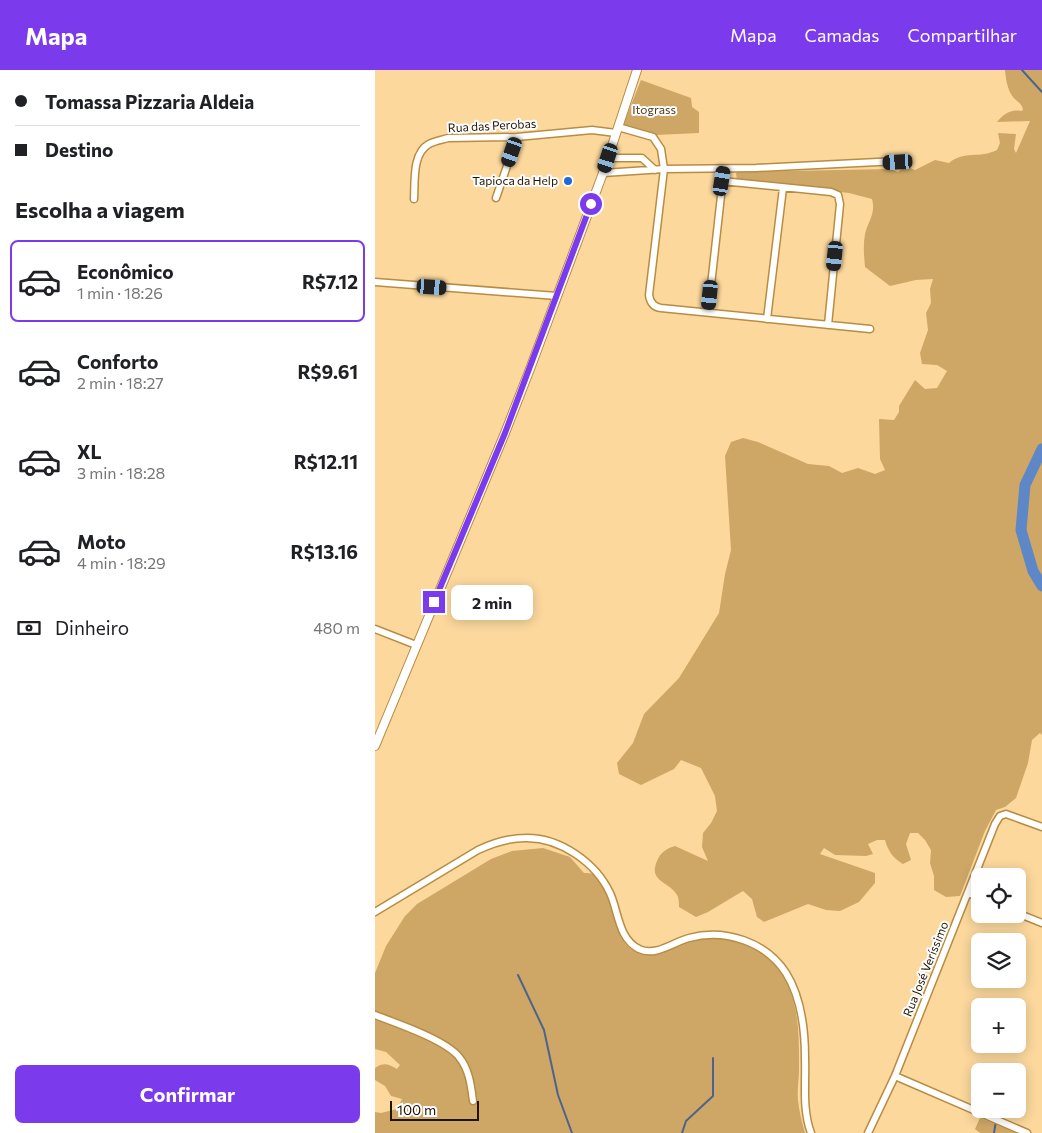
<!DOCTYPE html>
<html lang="pt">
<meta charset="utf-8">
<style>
body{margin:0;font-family:Commissioner,sans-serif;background:#f6f6f6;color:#202124;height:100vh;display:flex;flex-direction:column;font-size:19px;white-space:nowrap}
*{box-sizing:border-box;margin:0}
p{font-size:16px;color:#757577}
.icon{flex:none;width:28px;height:28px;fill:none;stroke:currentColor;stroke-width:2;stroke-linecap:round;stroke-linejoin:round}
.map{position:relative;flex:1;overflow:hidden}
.side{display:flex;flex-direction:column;background:#fff;width:375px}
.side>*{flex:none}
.banner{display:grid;align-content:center;height:110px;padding:0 15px;background:#fff}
.controls{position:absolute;left:596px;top:798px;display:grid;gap:10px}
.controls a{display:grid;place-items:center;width:55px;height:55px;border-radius:8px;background:#fff;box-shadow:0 2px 12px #0003;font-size:25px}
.scale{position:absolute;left:15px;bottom:12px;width:89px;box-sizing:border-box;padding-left:5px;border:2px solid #211400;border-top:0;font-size:14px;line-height:18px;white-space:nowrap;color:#211400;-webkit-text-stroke:4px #fefefe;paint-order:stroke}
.end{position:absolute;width:22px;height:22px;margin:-11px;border:6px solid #7c3aed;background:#fff;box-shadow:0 0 0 2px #fff}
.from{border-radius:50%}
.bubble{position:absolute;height:35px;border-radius:8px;background:#fff;box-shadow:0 2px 12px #0003;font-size:16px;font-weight:700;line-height:35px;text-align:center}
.car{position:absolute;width:15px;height:30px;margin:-15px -8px;border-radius:6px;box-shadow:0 0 4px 1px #0007;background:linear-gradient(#222 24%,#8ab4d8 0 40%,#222 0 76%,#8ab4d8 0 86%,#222 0)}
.banner b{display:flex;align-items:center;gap:18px;height:48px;font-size:19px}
.banner b+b{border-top:1px solid #e0e0e0}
.banner i{width:12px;height:12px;background:#202124}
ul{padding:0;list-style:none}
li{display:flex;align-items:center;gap:15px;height:82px;margin:0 10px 8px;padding:0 5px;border:2px solid transparent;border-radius:8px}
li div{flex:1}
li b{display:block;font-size:19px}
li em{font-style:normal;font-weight:700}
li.selected{border-color:#7c3aed}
li>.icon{width:45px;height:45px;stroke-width:1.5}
h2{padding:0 15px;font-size:22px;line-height:60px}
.pay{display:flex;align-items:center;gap:12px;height:55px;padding:0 15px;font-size:19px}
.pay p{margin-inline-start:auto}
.action{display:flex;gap:10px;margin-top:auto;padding:10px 15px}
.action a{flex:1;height:58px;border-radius:8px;background:#7c3aed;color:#fff;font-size:20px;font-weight:700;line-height:58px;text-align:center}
header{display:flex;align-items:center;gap:30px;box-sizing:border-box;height:70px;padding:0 25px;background:#7c3aed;color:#fff}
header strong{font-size:24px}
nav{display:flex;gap:28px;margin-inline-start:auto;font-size:18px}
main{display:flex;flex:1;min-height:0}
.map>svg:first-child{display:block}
</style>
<header>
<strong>Mapa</strong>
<nav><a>Mapa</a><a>Camadas</a><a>Compartilhar</a></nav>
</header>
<main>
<section class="side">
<div class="banner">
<b><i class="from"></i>Tomassa Pizzaria Aldeia</b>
<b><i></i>Destino</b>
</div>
<h2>Escolha a viagem</h2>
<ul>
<li class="selected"><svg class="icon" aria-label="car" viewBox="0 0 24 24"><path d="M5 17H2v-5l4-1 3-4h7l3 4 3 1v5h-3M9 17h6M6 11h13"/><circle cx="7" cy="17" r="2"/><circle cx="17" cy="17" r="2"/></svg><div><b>Econômico</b><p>1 min · 18:26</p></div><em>R$7.12</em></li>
<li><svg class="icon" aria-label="car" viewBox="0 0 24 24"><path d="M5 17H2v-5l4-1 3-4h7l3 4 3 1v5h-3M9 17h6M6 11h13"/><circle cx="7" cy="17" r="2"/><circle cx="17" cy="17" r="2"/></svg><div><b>Conforto</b><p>2 min · 18:27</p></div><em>R$9.61</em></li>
<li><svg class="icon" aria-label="car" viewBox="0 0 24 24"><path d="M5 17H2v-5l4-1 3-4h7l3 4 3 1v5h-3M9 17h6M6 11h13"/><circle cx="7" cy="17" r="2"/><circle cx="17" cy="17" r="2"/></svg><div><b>XL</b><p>3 min · 18:28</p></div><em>R$12.11</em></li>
<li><svg class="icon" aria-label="car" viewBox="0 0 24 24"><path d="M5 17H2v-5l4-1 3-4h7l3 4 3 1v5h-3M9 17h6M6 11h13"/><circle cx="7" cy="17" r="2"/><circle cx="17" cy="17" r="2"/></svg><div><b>Moto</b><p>4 min · 18:29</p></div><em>R$13.16</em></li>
</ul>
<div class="pay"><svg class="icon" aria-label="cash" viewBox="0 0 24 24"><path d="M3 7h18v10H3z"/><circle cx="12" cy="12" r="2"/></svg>Dinheiro<p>480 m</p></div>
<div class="action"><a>Confirmar</a></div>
</section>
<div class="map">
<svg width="667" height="1063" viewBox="0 0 667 1063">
<rect width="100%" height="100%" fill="#fcd89d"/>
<!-- green -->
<path fill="#cea766" d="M630,0H667V665L665,663L657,670L653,693L641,728L630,737L621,740L610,761L585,826L571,827L559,820V806L555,793L556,780L550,770L543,763H535L531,774L536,790L528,794C518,788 513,781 510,770H502L493,774L498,784L491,786L460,785L449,778L445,784L500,803V813L484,832L465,841L451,840L433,834L389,852L382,847L377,829L368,821L333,842L321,847L304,837C304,834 304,828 302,825C294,811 273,812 282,791C285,783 292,778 300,776L333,791L327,777L328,763L336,753L342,741L340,726L326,698L306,690L299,699L266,715L244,704L242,693L258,673L269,644L304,608L344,543L350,504L356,480L350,386L356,372L368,368L383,372L433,394L454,396L467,403L483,398L500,404L510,400L505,389L504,349L519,350L524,342V336L540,310L550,319L562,318L572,301L562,295L547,294L545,283L553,260L551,243L556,233L555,219L558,209L541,210L515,216L490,197C489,186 488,175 490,164C493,151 501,144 497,129L474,123L362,110L361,103L363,102L516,99L523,102L530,96L540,100L560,90L574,93C590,80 604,89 622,80L625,73L623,63L641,64L639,79L641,83L655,51L622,52C628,45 635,39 646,41L648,40C647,33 642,32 638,27C632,19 631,9 630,0Z
M266,10L316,28L317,37L324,42V63L281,65L248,55Z
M168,778L195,787L209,803C212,803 217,803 220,805C240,817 234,867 259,881C279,893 297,875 316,870C346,862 386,875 404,900C425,929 424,965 424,999C424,1009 422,1020 423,1030C424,1041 427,1052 430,1063H0V1042L6,1043L22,1039L27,1029L16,1026L10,1016L0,1010V998C9,992 13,994 22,999L25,995L11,982L0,979V903L11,876L30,846L42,834L116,789L137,781Z
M605,1048L642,1063H605L600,1059Z"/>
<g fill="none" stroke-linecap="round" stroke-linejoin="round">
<!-- stream -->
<path stroke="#4c648b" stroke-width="2" d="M647,0L667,22
M143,905L169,960L183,1025L197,1063
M642,1004L647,996
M307,1063L311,1051L338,1026V988
M619,1063L623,1039"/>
<!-- river -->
<path stroke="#5e87c7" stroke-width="11" d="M667,379L650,415L646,460L658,501L667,516"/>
<defs>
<path id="minor" d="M243,57L278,67L286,79L289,99L274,225C275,232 278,237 286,238L495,259
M233,88H267L280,100
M228,103L289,99L381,98L523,91
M347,111L456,122L463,125L465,134L453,255
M121,128L142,67
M39,129C40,112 37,83 54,74C59,71 66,70 73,68L142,67L217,60L241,63
M0,212L182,226
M333,242L349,99
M392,249L408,118
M0,559L41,575
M593,823L605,828
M0,842L103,780C118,773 133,768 150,768C185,767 221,793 235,823C244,843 243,868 264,879C281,887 298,872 314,868C350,858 391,872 411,903C426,927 430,960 430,988C431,1013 427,1039 436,1063
M642,843L667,853
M0,945C21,953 71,970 84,987C94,999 96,1015 98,1031
M520,1006L652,1063
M493,1063L520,1006L620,754L625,746L631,744L667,757"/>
<path id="major" d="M0,676L130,363L155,299L228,103L262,0"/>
</defs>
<!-- minor casing -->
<use href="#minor" stroke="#b88d42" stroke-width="9"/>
<!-- major casing -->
<use href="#major" stroke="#b88d42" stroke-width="10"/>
<!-- minor -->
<use href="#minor" stroke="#fff" stroke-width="6"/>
<!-- major -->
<use href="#major" stroke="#fff" stroke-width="8"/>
</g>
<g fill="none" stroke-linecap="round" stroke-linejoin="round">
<!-- route -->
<path stroke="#7c3aed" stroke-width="6" d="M59,532L130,363L216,134"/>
</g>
<!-- markers -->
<circle fill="#2169d4" stroke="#fefefe" stroke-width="2" cx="193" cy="111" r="5"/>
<g text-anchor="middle" stroke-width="4" stroke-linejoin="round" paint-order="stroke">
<!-- park labels -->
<g font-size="12" fill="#4f3c1c" stroke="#fefefe">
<text x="279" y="44">Itograss</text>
</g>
<!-- street labels -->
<g font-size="12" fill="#211400" stroke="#fefefe">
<text transform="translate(117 56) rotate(-3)" y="4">Rua das Perobas</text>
<text transform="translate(551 899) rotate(-68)" y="4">Rua José Veríssimo</text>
</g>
<!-- poi labels -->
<g font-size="12" fill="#211400" stroke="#fefefe" text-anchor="end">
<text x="183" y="115">Tapioca da Help</text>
</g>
</g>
</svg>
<div class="controls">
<a><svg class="icon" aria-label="locate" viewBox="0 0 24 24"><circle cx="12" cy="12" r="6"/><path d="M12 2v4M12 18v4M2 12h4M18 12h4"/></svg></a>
<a><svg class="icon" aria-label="layers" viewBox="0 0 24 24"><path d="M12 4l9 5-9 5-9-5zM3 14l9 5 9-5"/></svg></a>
<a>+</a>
<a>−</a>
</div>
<div class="scale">100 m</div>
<i class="end from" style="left:216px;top:134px"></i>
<i class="end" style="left:59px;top:532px"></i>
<div class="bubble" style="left:76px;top:515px;width:82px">2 min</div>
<i class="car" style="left:137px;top:82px;rotate:199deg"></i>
<i class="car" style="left:233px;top:88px;rotate:198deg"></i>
<i class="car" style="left:523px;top:92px;rotate:267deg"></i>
<i class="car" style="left:347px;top:111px;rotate:9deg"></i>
<i class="car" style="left:460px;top:186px;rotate:186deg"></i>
<i class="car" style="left:57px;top:217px;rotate:94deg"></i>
<i class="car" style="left:335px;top:225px;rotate:186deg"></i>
</div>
</main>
